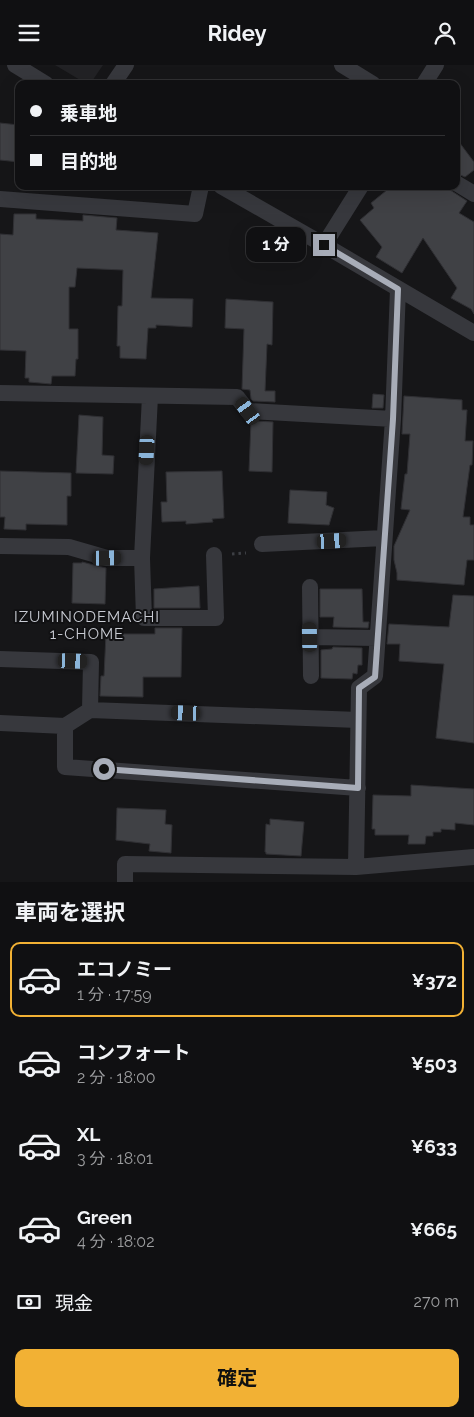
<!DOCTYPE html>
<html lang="ja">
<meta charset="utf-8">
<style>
body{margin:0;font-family:Raleway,"Noto Sans JP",sans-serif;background:#1e1e20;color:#f1f3f6;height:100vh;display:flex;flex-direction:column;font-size:19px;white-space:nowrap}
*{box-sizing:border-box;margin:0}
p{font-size:16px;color:#9c9d9f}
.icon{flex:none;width:28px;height:28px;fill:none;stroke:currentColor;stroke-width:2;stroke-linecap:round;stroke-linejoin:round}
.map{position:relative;height:817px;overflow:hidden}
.drawer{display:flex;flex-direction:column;background:#101012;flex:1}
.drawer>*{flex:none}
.guide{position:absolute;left:15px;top:15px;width:445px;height:110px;border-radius:10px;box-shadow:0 5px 20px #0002,0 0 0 1px #303032;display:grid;align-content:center;height:110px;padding:0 15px;background:#101012}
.end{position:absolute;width:22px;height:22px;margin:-11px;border:6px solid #a8adb8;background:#111;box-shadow:0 0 0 2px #111}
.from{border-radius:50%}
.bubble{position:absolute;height:35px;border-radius:10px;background:#101012;box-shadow:0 5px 20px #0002,0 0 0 1px #303032;font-size:16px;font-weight:700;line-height:35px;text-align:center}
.car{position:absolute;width:15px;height:30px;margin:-15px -8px;border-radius:6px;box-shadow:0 0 4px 1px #0007;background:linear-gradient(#222 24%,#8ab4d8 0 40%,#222 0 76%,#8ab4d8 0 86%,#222 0)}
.guide b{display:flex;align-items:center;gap:18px;height:48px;font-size:19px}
.guide b+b{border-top:1px solid #303032}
.guide i{width:12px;height:12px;background:#f1f3f6}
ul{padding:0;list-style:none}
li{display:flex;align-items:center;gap:15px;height:75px;margin:0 10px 8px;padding:0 5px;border:2px solid transparent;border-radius:10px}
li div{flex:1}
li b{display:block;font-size:19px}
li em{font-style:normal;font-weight:700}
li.selected{border-color:#f2b134}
li>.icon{width:45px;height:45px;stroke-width:1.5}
h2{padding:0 15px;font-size:22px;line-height:60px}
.pay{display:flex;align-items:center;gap:12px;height:55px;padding:0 15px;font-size:19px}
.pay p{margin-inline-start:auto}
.cta{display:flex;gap:10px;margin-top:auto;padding:10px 15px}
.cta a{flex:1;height:58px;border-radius:10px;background:#f2b134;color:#111;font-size:20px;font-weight:700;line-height:58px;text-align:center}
header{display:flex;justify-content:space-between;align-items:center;height:65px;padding:0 15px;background:#101012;font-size:22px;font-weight:700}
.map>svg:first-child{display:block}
</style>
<header><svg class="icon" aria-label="menu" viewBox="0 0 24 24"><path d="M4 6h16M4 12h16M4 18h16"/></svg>Ridey<svg class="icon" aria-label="person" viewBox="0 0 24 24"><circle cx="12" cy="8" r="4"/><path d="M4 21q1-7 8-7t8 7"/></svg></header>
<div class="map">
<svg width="474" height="817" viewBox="0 0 474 817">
<rect width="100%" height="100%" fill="#161618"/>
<!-- built -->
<path fill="#222225" d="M55,0H103L90,19H87Z"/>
<!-- building -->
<path fill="#404145" stroke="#303034" d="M0,58L19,60V97L0,95Z
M456,73L474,97V105L465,112L456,108Z
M392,121H444L467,136L459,148L474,157V249L471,244L451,233L457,223L423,173L402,208L376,192L382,182L360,155L374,143L371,138Z
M14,149H36V154L83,156V150L117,153L116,165L158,168L151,233L193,234L192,262L156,260V263H148L146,294L120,293V281H117L118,241H122L123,205L77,203L75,222H69V264H78V294H76L75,311H52L51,319L29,317V313H25L26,286L0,285V169L13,170Z
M226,234L273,237L272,280L267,279L265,326H275V337L253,336L251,334L250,325L242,324L244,264L225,263Z
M373,329L384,330L383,343H372Z
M404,331L462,335V345H467L465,376H473L472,400H470L463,452H470V460H474V495H467L464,520L397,515V508L394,495V481L410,445L401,444L405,409H407L410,369H402Z
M79,350L103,352L102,390L114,391L113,409L76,408Z
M255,356L273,357L272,407L249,406L251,357H255Z
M0,406L71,408V431H67V460L26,459V465L4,464L5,452H0Z
M222,406L224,453L212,454L213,457L186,459V456L162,457L161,437H167L166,407Z
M290,425L327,427L326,440L334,443L329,460L288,458Z
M82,497L106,503L105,539L72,538L73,498H82Z
M199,521L200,543H154V524Z
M320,524H362L363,557H369L368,563L333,562L334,552H320Z
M453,530L474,531V678L436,673L444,599L399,596L400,579H387L389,559L449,562Z
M155,563H182L181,612H143V632L100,631L101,611H104L106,569H155Z
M333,582L362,583V600H358L357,609L353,608L352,614L321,613V585L332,584Z
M411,720L474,724V760L455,758V765L441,764V767H433V771H426L425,779H408L409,770H375V764H372L373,730L411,731Z
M117,743L166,745L165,759L172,760L171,788L149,786L150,779L116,775Z
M270,754L304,757L301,791L266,789V787H265L266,759L270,760Z"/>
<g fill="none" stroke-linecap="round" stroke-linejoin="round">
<!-- path -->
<path stroke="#3d3f44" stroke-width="3" stroke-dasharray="2.5 4" stroke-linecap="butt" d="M232,489L246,488"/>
<!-- minor -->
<path stroke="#37383d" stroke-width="16" d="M15,0L46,19
M342,0L373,19
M113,19L126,0
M424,19L436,0
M456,118L474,129
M221,121L324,180L361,121
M0,134L195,149L201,121
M324,180L474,268
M398,224L393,354L375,611L359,623L356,802L474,792
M0,328L237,332L248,346L393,354
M262,479L384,473
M0,481L69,482L107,493H142L144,553H216L214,490
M142,493L150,331
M310,522L311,611
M310,572L377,573
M0,594L91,597L90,645L358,655
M0,658L65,661V702L358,723
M65,661L90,645
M125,817V799L356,802"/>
</g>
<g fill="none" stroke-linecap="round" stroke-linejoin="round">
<!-- route -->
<path stroke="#a8adb8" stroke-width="6" d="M104,704L358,723L359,623L375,612L393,354L398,224L324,180"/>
</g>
<g text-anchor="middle" stroke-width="4" stroke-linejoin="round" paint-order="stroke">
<!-- neighbourhood labels -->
<g font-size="15" letter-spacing="1" fill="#c9ccd4" stroke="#111113">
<text x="87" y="557">IZUMINODEMACHI<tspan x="87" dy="17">1-CHOME</tspan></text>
</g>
</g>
</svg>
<i class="end from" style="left:104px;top:704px"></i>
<i class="end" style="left:324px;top:180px"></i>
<div class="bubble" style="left:246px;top:162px;width:60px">1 分</div>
<i class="car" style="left:248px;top:346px;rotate:324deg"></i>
<i class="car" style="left:147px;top:385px;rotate:183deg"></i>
<i class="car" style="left:332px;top:476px;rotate:87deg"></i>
<i class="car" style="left:107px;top:493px;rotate:89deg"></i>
<i class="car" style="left:310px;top:572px;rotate:359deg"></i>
<i class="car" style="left:73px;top:596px;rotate:92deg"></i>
<i class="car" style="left:186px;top:648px;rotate:272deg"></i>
<div class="guide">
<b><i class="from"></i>乗車地</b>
<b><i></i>目的地</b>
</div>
</div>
<section class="drawer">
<h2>車両を選択</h2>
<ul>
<li class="selected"><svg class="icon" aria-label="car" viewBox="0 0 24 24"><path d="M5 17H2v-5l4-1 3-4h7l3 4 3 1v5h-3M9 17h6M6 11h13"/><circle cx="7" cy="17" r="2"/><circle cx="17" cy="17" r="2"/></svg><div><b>エコノミー</b><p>1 分 · 17:59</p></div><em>¥372</em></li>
<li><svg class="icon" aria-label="car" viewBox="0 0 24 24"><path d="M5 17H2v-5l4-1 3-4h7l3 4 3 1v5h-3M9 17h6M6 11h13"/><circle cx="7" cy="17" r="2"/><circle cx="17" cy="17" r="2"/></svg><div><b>コンフォート</b><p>2 分 · 18:00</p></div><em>¥503</em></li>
<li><svg class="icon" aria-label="car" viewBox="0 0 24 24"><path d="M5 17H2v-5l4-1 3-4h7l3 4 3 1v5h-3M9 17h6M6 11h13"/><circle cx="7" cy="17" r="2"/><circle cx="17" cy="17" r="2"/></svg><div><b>XL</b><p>3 分 · 18:01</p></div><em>¥633</em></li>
<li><svg class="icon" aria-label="car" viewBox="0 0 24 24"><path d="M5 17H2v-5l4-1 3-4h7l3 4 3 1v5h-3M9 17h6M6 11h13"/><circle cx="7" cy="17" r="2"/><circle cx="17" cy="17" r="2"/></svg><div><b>Green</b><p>4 分 · 18:02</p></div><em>¥665</em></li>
</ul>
<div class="pay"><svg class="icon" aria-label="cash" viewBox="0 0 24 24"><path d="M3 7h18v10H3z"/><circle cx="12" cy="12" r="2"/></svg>現金<p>270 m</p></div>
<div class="cta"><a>確定</a></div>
</section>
